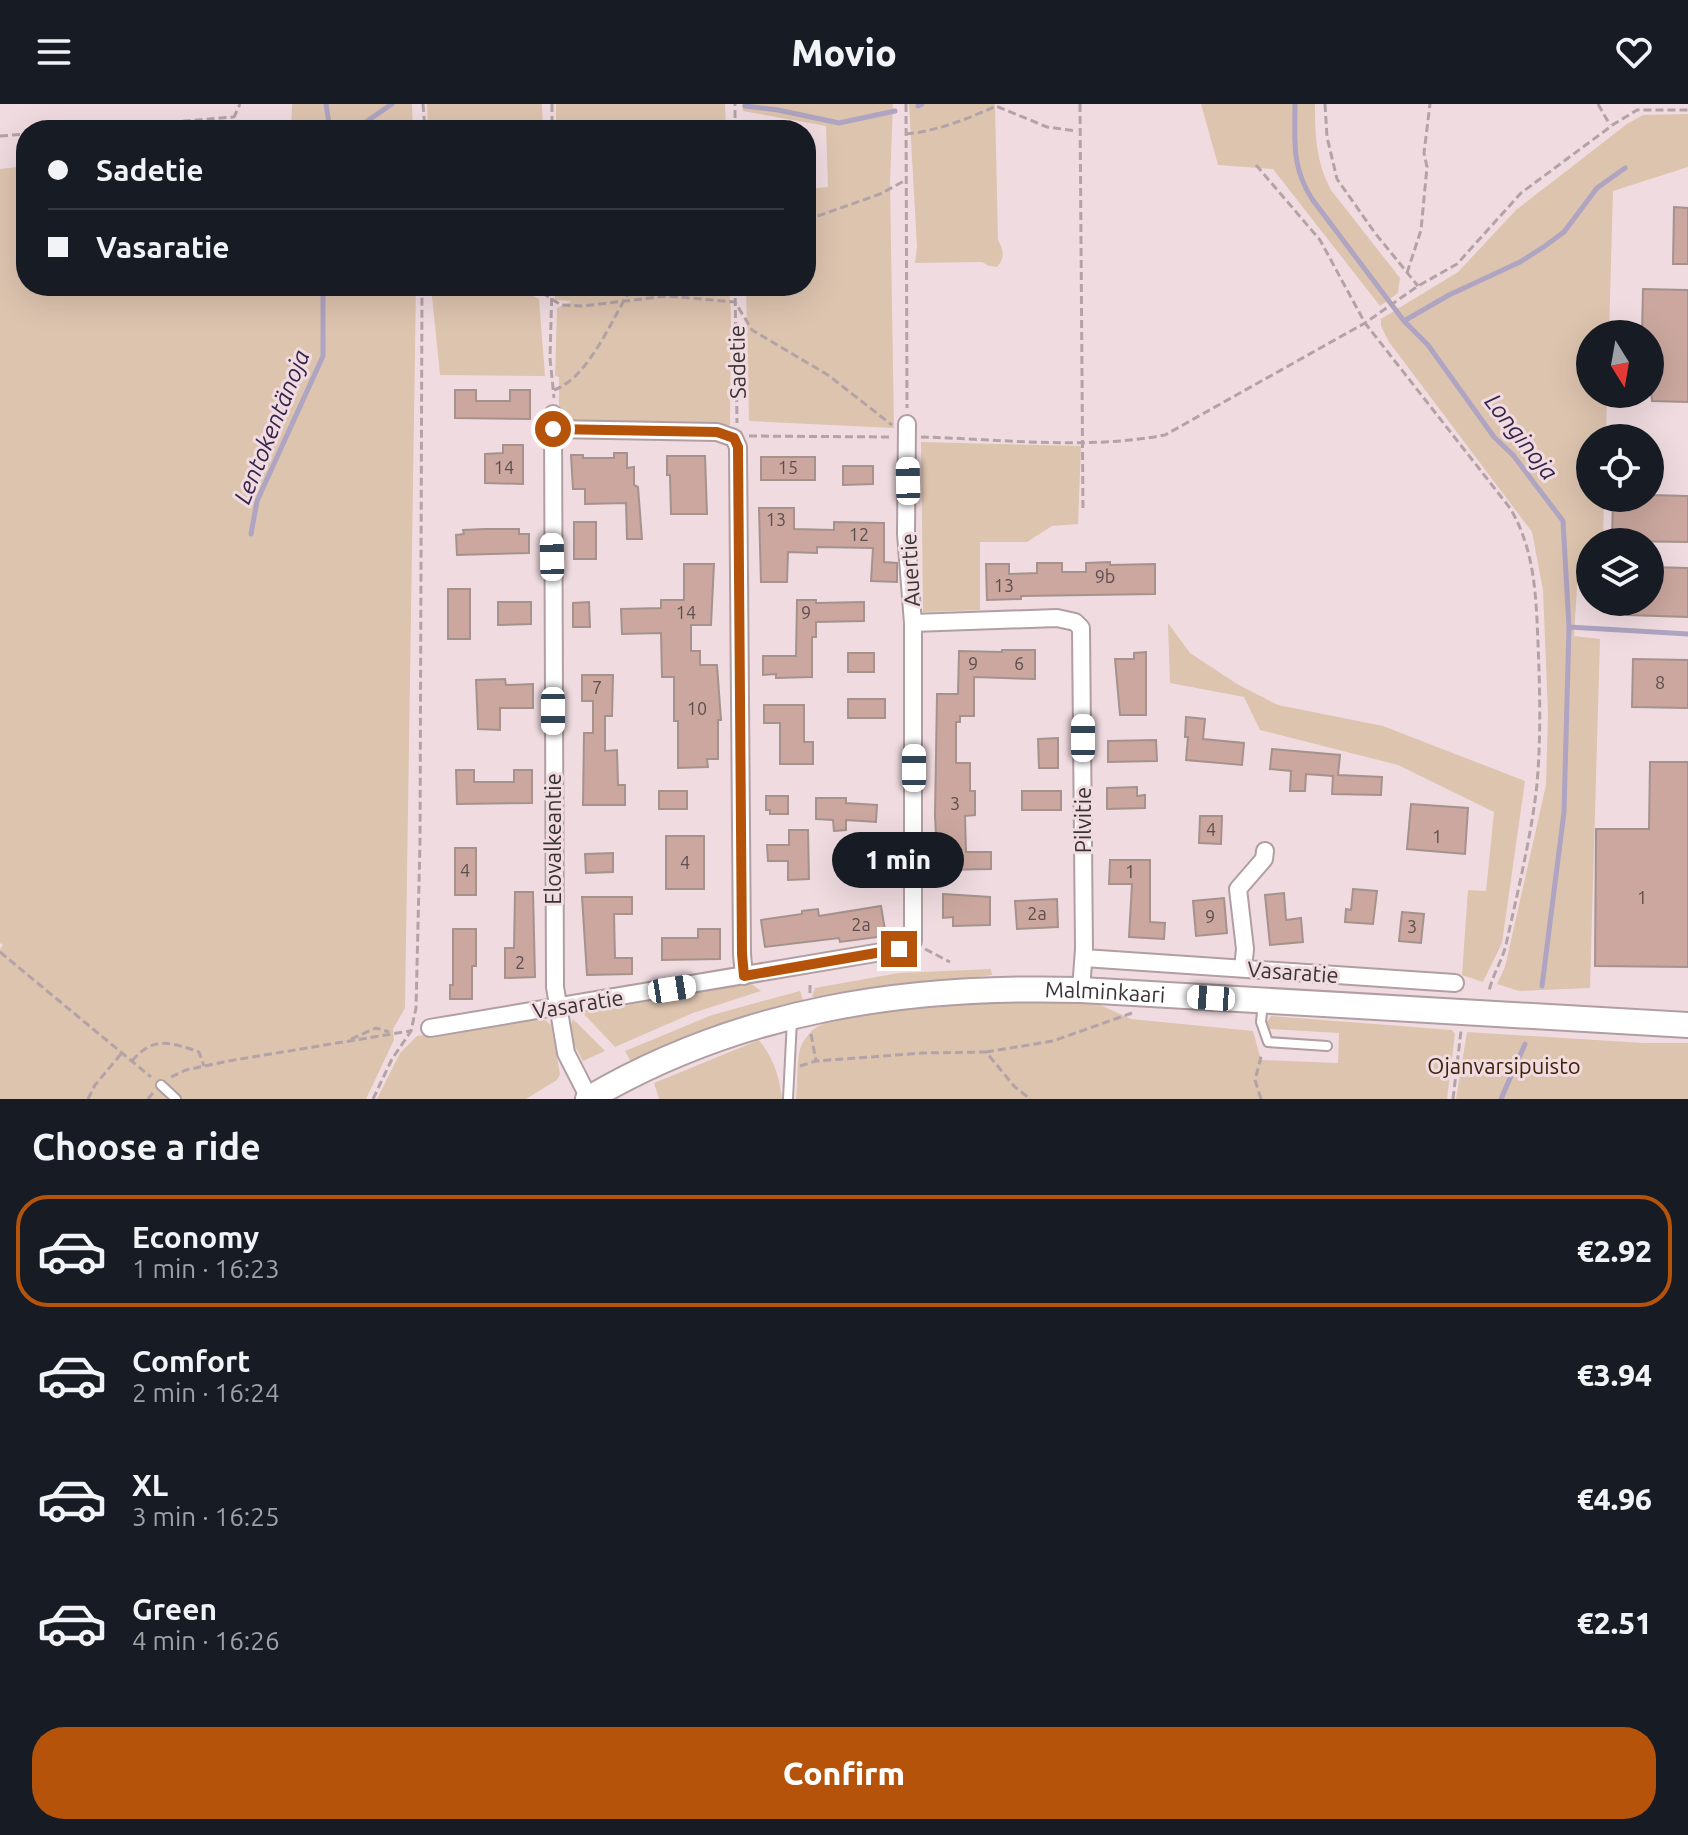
<!DOCTYPE html>
<meta charset="utf-8">
<style>
body{margin:0;font-family:Ubuntu,sans-serif;background:#20242c;color:#f1f3f6;height:100vh;display:flex;flex-direction:column;font-size:30px;white-space:nowrap}
*{box-sizing:border-box;margin:0}
p{font-size:26px;color:#9ea1a6}
.icon{flex:none;width:44px;height:44px;fill:none;stroke:currentColor;stroke-width:2;stroke-linecap:round;stroke-linejoin:round}
.map{position:relative;height:995px;overflow:hidden}
.drawer{display:flex;flex-direction:column;background:#171b24;flex:1}
.drawer>*{flex:none}
.guide{position:absolute;left:16px;top:16px;width:800px;height:176px;border-radius:32px;box-shadow:0 8px 32px #0002;display:grid;align-content:center;height:176px;padding:0 32px;background:#171b24}
.needle{width:52px;rotate:169deg}
.tools{position:absolute;left:1576px;top:216px;display:grid;gap:16px}
.tools a{display:grid;place-items:center;width:88px;height:88px;border-radius:50%;background:#171b24;box-shadow:0 8px 32px #0002;font-size:40px}
.end{position:absolute;width:36px;height:36px;margin:-18px;border:10px solid #b45309;background:#fff;box-shadow:0 0 0 4px #fff}
.from{border-radius:50%}
.bubble{position:absolute;height:56px;border-radius:28px;background:#171b24;box-shadow:0 8px 32px #0002;font-size:26px;font-weight:800;line-height:56px;text-align:center}
.car{position:absolute;width:24px;height:48px;margin:-24px -12px;border-radius:10px;box-shadow:0 0 6px 2px #0007;background:linear-gradient(#fff 24%,#345 0 40%,#fff 0 76%,#345 0 86%,#fff 0)}
.guide b{display:flex;align-items:center;gap:28px;height:76px;font-size:30px}
.guide b+b{border-top:2px solid #363941}
.guide i{width:20px;height:20px;background:#f1f3f6}
ul{padding:0;list-style:none}
li{display:flex;align-items:center;gap:24px;height:112px;margin:0 16px 12px;padding:0 16px;border:4px solid transparent;border-radius:32px}
li div{flex:1}
li b{display:block;font-size:30px}
li em{font-style:normal;font-weight:800}
li.active{border-color:#b45309}
li>.icon{width:72px;height:72px;stroke-width:1.5}
h2{padding:0 32px;font-size:36px;line-height:96px}
.primary-button{display:flex;gap:16px;margin-top:auto;padding:16px 32px}
.primary-button a{flex:1;height:92px;border-radius:32px;background:#b45309;color:#fff;font-size:32px;font-weight:800;line-height:92px;text-align:center}
header{display:flex;justify-content:space-between;align-items:center;height:104px;padding:0 32px;background:#171b24;font-size:36px;font-weight:800}
.map>svg:first-child{display:block}
</style>
<header><svg class="icon" aria-label="menu" viewBox="0 0 24 24"><path d="M4 6h16M4 12h16M4 18h16"/></svg>Movio<svg class="icon" aria-label="heart" viewBox="0 0 24 24"><path d="M12 20l-8-8c-3-5 5-10 8-4 3-6 11-1 8 4z"/></svg></header>
<div class="map">
<svg width="1688" height="995" viewBox="0 0 1688 995">
<rect width="100%" height="100%" fill="#f0dce0"/>
<!-- green -->
<path fill="#ddc4af" d="M292,0H412L413,26H291Z
M427,0H542L543,26H428Z
M556,0H725L726,26H556Z
M742,0H893L890,79L894,324L749,317L746,182H806V85L828,83L826,22L743,7Z
M909,0H995L998,136C1004,146 1005,154 997,163L989,162L982,158L915,159L917,143Z
M1201,0H1315C1315,32 1316,57 1331,86L1400,174L1398,189L1380,202L1273,65L1218,61Z
M1688,10V63L1613,87L1609,230H1590V290H1607L1606,334H1590V394H1604L1603,438H1590V451L1579,452L1574,532L1600,535L1590,884L1519,887L1497,880L1505,863L1546,681L1548,609L1543,486L1532,428L1389,238L1381,222V215L1458,168L1516,106L1627,20L1643,11Z
M26,62V182H416L405,904L393,925L394,936L366,995H0V845L3,841L0,839V65Z
M431,182H514L539,195L545,272L440,271Z
M555,182H729L731,209L730,321H564L559,313V273L555,272L557,204L572,197L555,196Z
M921,338L1081,342L1078,420L1052,422L1027,438H980V506L923,508Z
M1168,519L1190,549L1237,580L1278,601L1383,622L1525,677L1502,839L1483,878L1462,871L1468,786L1486,787L1494,708L1398,661L1260,626L1244,593L1170,579Z
M991,865L992,871L815,894L812,892L815,884L899,869Z
M750,879L761,887L693,909L615,943L583,909Z
M800,887L803,896L700,930L631,958L625,947L712,911Z
M1015,896L1098,900L1131,915L1253,927L1261,956L1338,959L1339,929L1268,925L1267,918L1271,912L1452,926L1455,930L1447,995H796C798,981 796,951 802,940C804,936 810,928 814,925C845,902 973,898 1015,896Z
M535,914L545,916L551,921L560,970L557,976L526,995H377L400,949L417,932Z
M573,915L605,947L583,957C576,944 566,930 573,915Z
M1467,928L1643,939H1688V995H1456Z
M759,936C774,955 779,971 782,995H659L654,979Z"/>
<g fill="none" stroke-linecap="round" stroke-linejoin="round">
<!-- stream -->
<path stroke="#afa4c1" stroke-width="5" d="M326,0L330,26
M1295,0C1295,37 1291,62 1312,95L1404,217L1428,241L1494,333L1513,351L1563,417L1569,523L1564,708L1542,882
M745,2L778,6L839,19L895,7
M918,2L922,0
M354,26L392,0
M1404,217L1449,191L1520,158L1545,142L1564,128L1597,84L1625,64
M251,430L257,397L323,252V182
M1569,523L1688,530
M1501,995L1525,940"/>
</g>
<!-- building -->
<path fill="#cba79f" stroke="#a5928d" stroke-width="2" d="M1674,103L1688,104V160H1673Z
M1643,185L1688,186V298L1652,297L1650,272L1652,273L1653,232L1642,230Z
M455,286H476V297H510V286H530V315L455,314Z
M503,341H523V380L485,379V350L503,349Z
M614,349H627V364L634,363V381L638,383L642,435H627L626,399L585,400V385H573L571,351H583V354H614Z
M667,352H705L707,410H671L670,371H667Z
M761,353H815V376H761Z
M843,362H873V380L843,381Z
M1650,391L1688,392V438L1612,437L1613,394H1650Z
M759,404H794V425L834,426V418L884,419V458L897,459V478L871,477L873,444L817,443V449L788,448L787,478H761Z
M574,418H596V455H574Z
M485,425H519V430H529V449L457,451L456,431L464,430L463,426Z
M1110,458V461L1155,460V490L1021,492V495L987,496L986,460H1009V470L1037,469V459H1062V468H1086V459Z
M684,460H714L711,521H691V547H700V561H717L721,616H718V655H707L708,663L678,664V617H674V573H662L661,529L622,530L621,505L661,504V496H684Z
M1650,463L1688,464V513L1627,511V498H1650Z
M448,485H470V535H448Z
M797,496H816V499L864,498V517L816,518V533H812V573L776,574V570L763,571V552H796Z
M498,498H531V520L498,521Z
M589,498L590,523H573V499Z
M1002,546H1035V575L974,573V612H960V618H956V659H970V687H975V711L965,712L966,748H991V765L943,766V753H937L935,712L937,590H958L959,547L1002,548Z
M1146,548V611H1120L1115,555H1134V549Z
M848,549H874V568H848Z
M1633,555L1688,556V604L1632,603Z
M582,571H613L612,612H605V647L617,646L618,681H625V701H583L584,629H593V597H582Z
M505,575L506,581L533,580V604H500V626L478,625L476,576Z
M848,595H885V614H848Z
M764,601H804V638H813V660H780V619H764Z
M1186,613L1205,615L1203,635L1244,639L1242,661L1186,656L1188,633H1185Z
M1058,634V664H1039L1038,635Z
M1156,636L1157,657L1108,658V637Z
M1272,645L1340,651L1338,671L1382,673L1381,691L1332,690L1333,672L1306,670L1305,687H1290L1291,667L1270,665Z
M1650,658H1688V863L1595,862L1596,725H1649Z
M456,666H474V678H514V666H532V699L457,700Z
M1137,683V692L1145,691V704L1107,705V684Z
M659,687H687V705H659Z
M1022,687H1061V706H1022Z
M766,692H788V710H770V706H766Z
M816,694H846V699L877,701L876,718L846,716V726L834,727L833,716L816,715Z
M1411,700L1468,704L1465,750L1407,745Z
M1200,712H1222L1221,740L1199,739Z
M789,726H808L809,775L788,776V757H768L767,741H789Z
M666,732H704V785H666Z
M455,744H476V791H455Z
M844,748H863V754H884V773L844,774Z
M613,749V768L586,769L585,750Z
M1110,756H1150V818L1165,819L1164,835L1129,833L1132,780H1109Z
M1353,785L1377,787L1373,820L1345,818L1346,805L1351,806Z
M515,788H533L535,873L505,874V844H514Z
M1284,789L1286,816L1301,814L1303,838L1270,841L1265,791Z
M943,790L990,793V821L953,822V813L943,814Z
M582,793H632V810H614L615,854H632V870L587,871Z
M1224,794L1227,829L1196,832L1193,797Z
M1057,795L1058,823L1017,825L1015,797Z
M881,802L886,832L840,838L839,834L765,843L761,816L802,810V807L818,805L819,812Z
M1402,808L1424,810L1421,839L1399,837Z
M453,825H476V862H472V895H450V881H453Z
M698,825H720V855L662,856V834H698Z"/>
<g fill="none" stroke-linecap="round" stroke-linejoin="round">
<defs>
<path id="service" d="M1263,899L1261,918L1268,938L1327,942
M161,981L176,995
M788,995L792,916"/>
<path id="minor" d="M553,310L555,883L566,949L589,994
M553,325L717,328L734,334L738,343L742,850L744,872
M913,519L1057,514L1075,518L1081,524L1084,845L1081,886
M1084,854L1455,879
M1243,864L1245,845L1238,785L1264,755L1265,747
M430,924L899,845L913,837V519L906,430L907,320"/>
<g id="secondary">
<path id="s1" d="M588,995C741,905 906,881 1081,886L1688,921"/>
</g>
</defs>
<!-- service casing -->
<use href="#service" stroke="#b19ea2" stroke-width="12"/>
<!-- minor casing -->
<use href="#minor" stroke="#b19ea2" stroke-width="20"/>
<!-- secondary casing -->
<use href="#secondary" stroke="#b19ea2" stroke-width="28"/>
<!-- path -->
<path stroke="#b3a3a7" stroke-width="3" stroke-dasharray="8 4" stroke-linecap="butt" d="M423,0L425,26
M552,0V26
M906,0L907,304
M1080,0L1083,408
M1325,0L1327,33L1337,75L1375,129L1418,182
M1598,0L1610,21
M75,26L234,13
M236,26L234,13L240,0
M735,26V0
M906,30C937,27 968,15 996,2L1047,23L1077,27
M0,32L26,30
M1256,61L1320,136L1365,219L1510,404C1535,446 1536,492 1538,539C1540,586 1541,633 1537,680C1532,728 1518,787 1507,836C1504,854 1493,869 1489,887
M806,111L815,113L880,90L906,76
M1407,169L1421,126L1427,63L1424,49L1430,0
M532,182L561,201L583,202L667,192L735,198L752,226L828,271L892,321
M552,182L550,254L554,294
M674,182L692,191
M735,182L737,319
M554,286C590,273 612,213 633,182
M749,332L890,333
M921,333C1000,335 1088,346 1165,331L1365,219L1418,182L1457,160L1521,89L1614,20L1637,6H1688
M925,845L950,858
M0,848L151,973
M810,881V890
M811,930L816,957
M351,935L376,924L389,928
M986,948L1053,937L1132,909
M132,957C153,932 170,938 199,948L204,962
M800,962L816,957L923,949L986,948L1014,982L1030,995
M171,973L186,966L228,957L410,927
M88,995L95,981L121,950
M148,995L153,989
M373,995L392,955L411,927L416,904L420,738L422,182
M1261,995L1255,976L1262,949
M1453,995L1461,927"/>
<!-- service -->
<use href="#service" stroke="#fff" stroke-width="8"/>
<!-- minor -->
<use href="#minor" stroke="#fff" stroke-width="16"/>
<!-- secondary -->
<use href="#secondary" stroke="#fff" stroke-width="24"/>
</g>
<g fill="none" stroke-linecap="round" stroke-linejoin="round">
<!-- route -->
<path stroke="#b45309" stroke-width="10" d="M553,325L717,328L734,334L738,343L742,850L744,872L899,845"/>
</g>
<g text-anchor="middle" stroke-width="6" stroke-linejoin="round" paint-order="stroke">
<!-- number labels -->
<g font-size="18" fill="#5e4f4f">
<text x="504" y="370">14</text>
<text x="788" y="370">15</text>
<text x="776" y="422">13</text>
<text x="859" y="437">12</text>
<text x="1105" y="479">9b</text>
<text x="1004" y="488">13</text>
<text x="686" y="515">14</text>
<text x="806" y="515">9</text>
<text x="973" y="566">9</text>
<text x="1019" y="566">6</text>
<text x="1660" y="585">8</text>
<text x="597" y="590">7</text>
<text x="697" y="611">10</text>
<text x="955" y="706">3</text>
<text x="1211" y="732">4</text>
<text x="1437" y="739">1</text>
<text x="685" y="765">4</text>
<text x="465" y="773">4</text>
<text x="1130" y="774">1</text>
<text x="1642" y="800">1</text>
<text x="1037" y="816">2a</text>
<text x="1210" y="819">9</text>
<text x="861" y="827">2a</text>
<text x="1412" y="829">3</text>
<text x="520" y="865">2</text>
</g>
<!-- street labels -->
<g font-size="22" fill="#3a3234" stroke="#f0dce0">
<text transform="translate(737 258) rotate(-91)" y="8">Sadetie</text>
<text transform="translate(910 466) rotate(-93)" y="8">Auertie</text>
<text transform="translate(1083 716) rotate(-90)" y="8">Pilvitie</text>
<text transform="translate(553 735) rotate(-90)" y="8">Elovalkeantie</text>
<text transform="translate(1293 868) rotate(4)" y="8">Vasaratie</text>
<text dy="8" stroke="none"><textPath href="#s1" startOffset="536">Malminkaari</textPath></text>
<text transform="translate(578 900) rotate(-9)" y="8">Vasaratie</text>
</g>
<!-- park labels -->
<g font-size="22" fill="#402407" stroke="#f0dce0">
<text x="1504" y="970">Ojanvarsipuisto</text>
</g>
<!-- water labels -->
<g font-size="24" font-style="italic" fill="#37244d" stroke="#f0dce0">
<text transform="translate(272 323) rotate(-68)" y="8">Lentokentänoja</text>
<text transform="translate(1521 333) rotate(52)" y="8">Longinoja</text>
</g>
</g>
</svg>
<div class="tools">
<a><svg class="needle" viewBox="-14 -14 28 28"><path d="M0-13l5 13h-10z" fill="#e53935"/><path d="M0 13l5-13h-10z" fill="#9ea1a6"/></svg></a>
<a><svg class="icon" aria-label="locate" viewBox="0 0 24 24"><circle cx="12" cy="12" r="6"/><path d="M12 2v4M12 18v4M2 12h4M18 12h4"/></svg></a>
<a><svg class="icon" aria-label="layers" viewBox="0 0 24 24"><path d="M12 4l9 5-9 5-9-5zM3 14l9 5 9-5"/></svg></a>
</div>
<i class="end from" style="left:553px;top:325px"></i>
<i class="end" style="left:899px;top:845px"></i>
<div class="bubble" style="left:832px;top:728px;width:132px">1 min</div>
<i class="car" style="left:908px;top:377px;rotate:359deg"></i>
<i class="car" style="left:552px;top:453px;rotate:359deg"></i>
<i class="car" style="left:553px;top:607px;rotate:180deg"></i>
<i class="car" style="left:1083px;top:634px;rotate:0deg"></i>
<i class="car" style="left:914px;top:664px;rotate:0deg"></i>
<i class="car" style="left:672px;top:885px;rotate:81deg"></i>
<i class="car" style="left:1211px;top:894px;rotate:274deg"></i>
<div class="guide">
<b><i class="from"></i>Sadetie</b>
<b><i></i>Vasaratie</b>
</div>
</div>
<section class="drawer">
<h2>Choose a ride</h2>
<ul>
<li class="active"><svg class="icon" aria-label="car" viewBox="0 0 24 24"><path d="M5 17H2v-5l4-1 3-4h7l3 4 3 1v5h-3M9 17h6M6 11h13"/><circle cx="7" cy="17" r="2"/><circle cx="17" cy="17" r="2"/></svg><div><b>Economy</b><p>1 min · 16:23</p></div><em>€2.92</em></li>
<li><svg class="icon" aria-label="car" viewBox="0 0 24 24"><path d="M5 17H2v-5l4-1 3-4h7l3 4 3 1v5h-3M9 17h6M6 11h13"/><circle cx="7" cy="17" r="2"/><circle cx="17" cy="17" r="2"/></svg><div><b>Comfort</b><p>2 min · 16:24</p></div><em>€3.94</em></li>
<li><svg class="icon" aria-label="car" viewBox="0 0 24 24"><path d="M5 17H2v-5l4-1 3-4h7l3 4 3 1v5h-3M9 17h6M6 11h13"/><circle cx="7" cy="17" r="2"/><circle cx="17" cy="17" r="2"/></svg><div><b>XL</b><p>3 min · 16:25</p></div><em>€4.96</em></li>
<li><svg class="icon" aria-label="car" viewBox="0 0 24 24"><path d="M5 17H2v-5l4-1 3-4h7l3 4 3 1v5h-3M9 17h6M6 11h13"/><circle cx="7" cy="17" r="2"/><circle cx="17" cy="17" r="2"/></svg><div><b>Green</b><p>4 min · 16:26</p></div><em>€2.51</em></li>
</ul>
<div class="primary-button"><a>Confirm</a></div>
</section>
